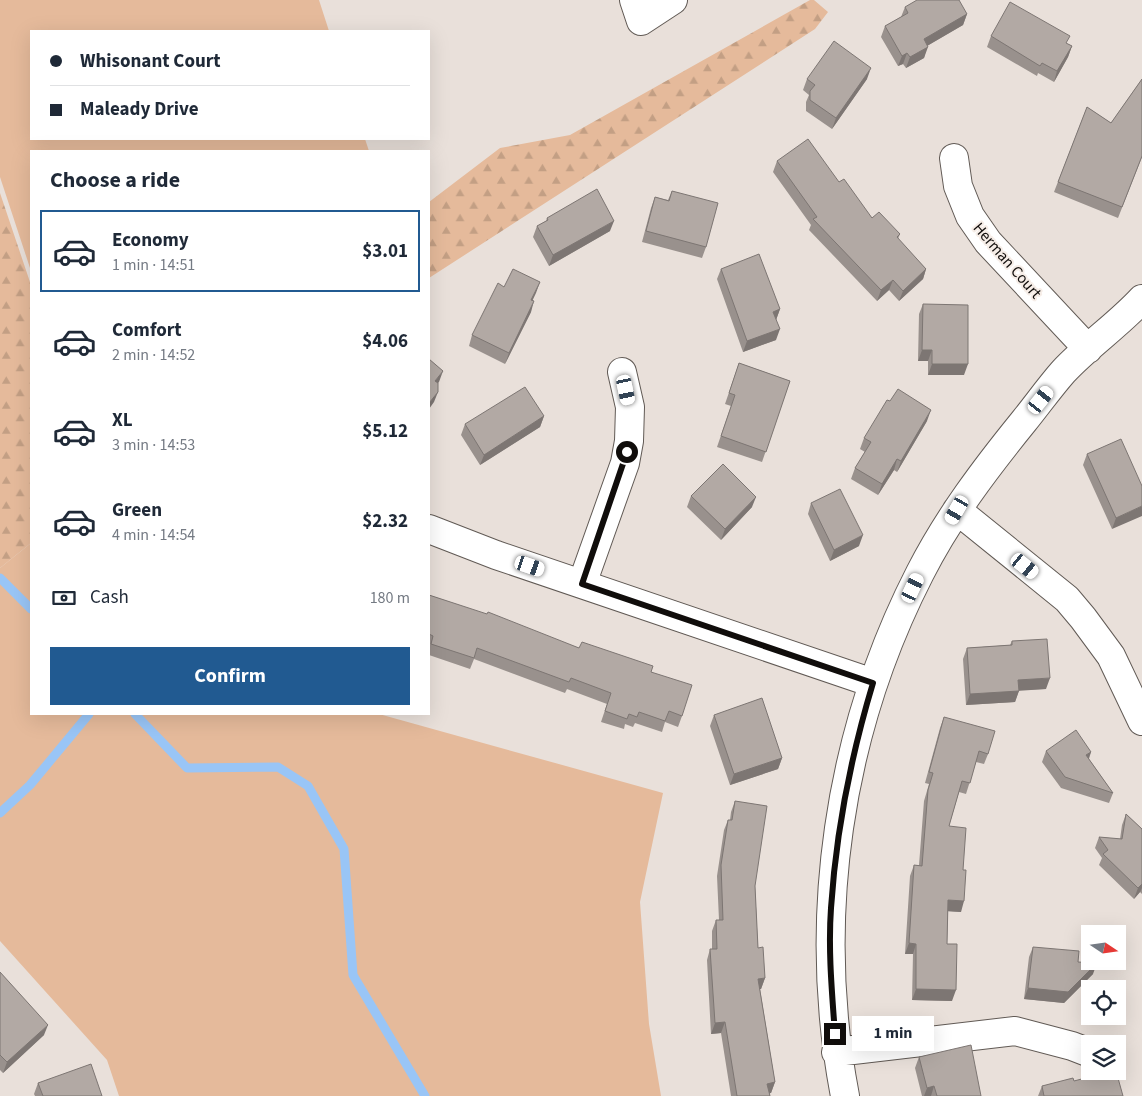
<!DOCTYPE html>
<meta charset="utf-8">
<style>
body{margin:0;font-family:"Source Sans 3",sans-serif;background:#f6f6f7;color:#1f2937;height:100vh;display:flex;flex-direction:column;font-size:19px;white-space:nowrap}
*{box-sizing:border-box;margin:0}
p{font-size:16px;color:#747a83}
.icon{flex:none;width:28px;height:28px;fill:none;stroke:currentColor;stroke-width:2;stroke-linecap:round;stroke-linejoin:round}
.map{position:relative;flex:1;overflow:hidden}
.panel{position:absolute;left:30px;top:150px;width:400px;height:565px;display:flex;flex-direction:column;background:#fff;border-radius:0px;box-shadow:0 5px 20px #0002}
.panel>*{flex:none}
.hud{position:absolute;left:30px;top:30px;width:400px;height:110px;border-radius:0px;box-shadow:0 5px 20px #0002;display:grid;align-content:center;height:110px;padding:0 20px;background:#fff}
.needle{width:32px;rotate:103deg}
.tools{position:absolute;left:1081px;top:925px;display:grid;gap:10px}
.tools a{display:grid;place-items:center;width:45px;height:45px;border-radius:0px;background:#fff;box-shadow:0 5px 20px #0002;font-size:25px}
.end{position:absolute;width:22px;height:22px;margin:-11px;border:6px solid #100d0b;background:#fff;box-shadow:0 0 0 2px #fff}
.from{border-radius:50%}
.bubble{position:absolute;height:35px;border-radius:0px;background:#fff;box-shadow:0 5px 20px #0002;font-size:16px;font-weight:700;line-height:35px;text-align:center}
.car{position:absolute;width:15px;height:30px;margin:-15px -8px;border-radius:6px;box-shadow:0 0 4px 1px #0007;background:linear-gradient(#fff 24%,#345 0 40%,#fff 0 76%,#345 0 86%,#fff 0)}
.hud b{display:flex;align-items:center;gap:18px;height:48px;font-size:19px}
.hud b+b{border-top:1px solid #e0e1e3}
.hud i{width:12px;height:12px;background:#1f2937}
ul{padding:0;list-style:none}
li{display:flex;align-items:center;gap:15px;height:82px;margin:0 10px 8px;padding:0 10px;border:2px solid transparent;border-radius:0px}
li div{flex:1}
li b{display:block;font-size:19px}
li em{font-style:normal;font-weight:700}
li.active{border-color:#215a91}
li>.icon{width:45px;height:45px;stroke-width:1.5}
h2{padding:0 20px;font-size:22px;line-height:60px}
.pay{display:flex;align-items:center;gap:12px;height:55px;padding:0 20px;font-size:19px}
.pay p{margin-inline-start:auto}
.primary-button{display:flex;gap:10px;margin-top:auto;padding:10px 20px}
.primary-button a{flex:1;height:58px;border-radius:0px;background:#215a91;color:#fff;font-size:20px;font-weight:700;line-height:58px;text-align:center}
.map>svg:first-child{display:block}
</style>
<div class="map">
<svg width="1142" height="1096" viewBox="0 0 1142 1096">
<defs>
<pattern id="forest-firs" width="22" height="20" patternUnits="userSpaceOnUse" patternTransform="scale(1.25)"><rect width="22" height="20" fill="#e5ba9b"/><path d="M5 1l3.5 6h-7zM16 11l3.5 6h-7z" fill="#c39f84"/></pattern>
</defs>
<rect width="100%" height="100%" fill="#e9e0da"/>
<!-- green -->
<path fill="#e5ba9b" d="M0,0H319L329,31H31V139H365L369,151H31V271L0,177Z
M31,543V714H379L663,793L640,902L649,1024L661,1096H119L107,1060L0,941V568Z"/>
<!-- forest -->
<path fill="url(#forest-firs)" d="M810,0H814L828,12L815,29L429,278V202L500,148L570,135Z
M0,193L31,285V543L0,568Z"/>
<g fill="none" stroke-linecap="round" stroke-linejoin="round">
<!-- stream -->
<path stroke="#99c5f6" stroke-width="9" d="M0,578L31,609
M135,714L187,768L278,767L308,786L344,849L353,975L425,1096
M0,813L30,785L89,714"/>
<defs>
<path id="minor" d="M634,0L641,21L673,0
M954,158L958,186L970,216L988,242L1088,349
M957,510L1067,599L1083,618L1111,656L1142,721
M429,529L496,555L873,683
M582,584L625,463L629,441L630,407L622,372
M836,1052L1015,1031L1072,1046L1090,1053
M845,1096C811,919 838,733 920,573C948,518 985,469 1024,421C1037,405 1049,388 1063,372C1087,346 1118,325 1142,299"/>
</defs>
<!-- minor casing -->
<use href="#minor" stroke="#615a55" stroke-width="30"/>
<!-- minor -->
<use href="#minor" stroke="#fff" stroke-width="28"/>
</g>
<!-- wall -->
<path fill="#99918d" d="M905,7L967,14L963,25L927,46L924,58L906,68L903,64L898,66L881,37L885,26L901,17Z
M991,36L1068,44L1072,46L1068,57L1054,82L1038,73L1037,76L987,47Z
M807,79H867L832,129L806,111V102L809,95L803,90Z
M1142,79V157L1118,218L1054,192L1087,107L1111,123Z
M777,161L839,182L872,218L900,234L898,239L926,269L923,279L899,301L889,290L877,301L809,230L811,225L773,172Z
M672,191L706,247L702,258L642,242L651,208L655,197L668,200Z
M547,218L610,231L549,266L533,237L537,226L546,221Z
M721,269L780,309L776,320V340L743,352L717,279Z
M540,282L532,300L531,312L505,364L469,346L472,335L504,287Z
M923,304L964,375H928V361H918L919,314Z
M739,363L790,381L762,462L717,447L731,406L725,404Z
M544,416L540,427L480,465L461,435L465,424Z
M927,421L897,472L894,470L878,495L851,479L855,468L865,452L860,449L864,438Z
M1087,454L1142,486L1112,529L1083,465Z
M691,496L752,507L721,540L687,507Z
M811,503L859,546L830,561L808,514Z
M429,595L579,648L651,672L682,716L678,727L665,722L662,732L635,723L633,727L625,724L624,729L601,722L607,704L567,689L565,693L474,659L470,669L429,655Z
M1012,641L1046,689L1019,690L1015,702L966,705L963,659L967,648L1010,645Z
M714,715L782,758L778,769L730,785L710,726Z
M944,717L988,754L984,764L976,762L966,794L959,792L949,826L963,870L961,912L948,911L947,944L952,1001L912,1000L913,954H905L910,876L914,865H919L924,801L929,784L925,783L940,728Z
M1046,751L1091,752L1089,759L1113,793L1109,803L1061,788L1042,762Z
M735,801L755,886L758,948L765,978L761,989H760L775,1082L771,1093H770V1096H731L721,1033L711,1034L707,960L710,949H712V931L716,920H719L717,876L724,830L728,820H730L731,812Z
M1126,814L1142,829V894L1140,892L1134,899L1099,865L1102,858L1095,848L1099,837L1120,839L1122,825Z
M1033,947L1078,962L1093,974L1064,1003L1024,999L1029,957Z
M0,972L44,1035L3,1073L0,1070Z
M919,1057L981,1096H922L915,1068Z
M1074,1081L1123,1096H1038L1042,1086Z
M38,1083L102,1096H35L34,1094Z"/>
<!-- shaded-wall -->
<path fill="#7d7673" d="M967,14L963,25L920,50L924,39Z
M1072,46L1068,57L1054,82L1057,71Z
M928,47L924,58L906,68L910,57Z
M907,53L903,64L898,66L902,56Z
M871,68L867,79L832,129L836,118Z
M614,221L610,231L549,266L553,255Z
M926,269L923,279L899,301L903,291Z
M893,280L889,290L877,301L881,290Z
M540,282L536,293L528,310L531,300Z
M534,301L531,312L505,364L509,353Z
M780,309L776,320L773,312Z
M780,329L776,340L743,352L747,341Z
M922,350H932L928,361H918Z
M932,364H968L964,375H928Z
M443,371L439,382L431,392L435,381Z
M438,392L434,402L429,409V403Z
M931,410L927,421L897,472L901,461Z
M544,416L540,427L480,465L484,455Z
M897,459L894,470L878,495L882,484Z
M756,497L752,507L721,540L725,529Z
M1142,506V516L1112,529L1116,518Z
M863,535L859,546L830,561L834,550Z
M1050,678L1046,689L1014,691L1018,680Z
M1019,691L1015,702L966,705L970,694Z
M1091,752L1087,762L1086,755Z
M782,758L778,769L730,785L734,774Z
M1142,884V888L1140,892L1134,899L1138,888Z
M948,900L964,901L961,912L944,911Z
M909,943L916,944L913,954H905Z
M1097,963L1093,974L1064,1003L1024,999L1028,988Z
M765,978L761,989H754L758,979Z
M916,989L956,990L952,1001L912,1000Z
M725,1022L721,1033L711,1034L715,1023Z
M48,1025L44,1035L3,1073L7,1062Z
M775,1082L771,1093L763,1094L767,1084Z
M934,1086L931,1096H924L927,1088Z"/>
<!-- building -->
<path fill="#b2a9a4" stroke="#7d7673" d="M917,0H959L967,14L924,39L928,47L910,57L907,53L902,56L885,26L908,13L905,7Z
M1010,2L1070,36L1066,43L1072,46L1057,71L1042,63L1040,66L991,36Z
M834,41L871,68L836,118L810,100V91L815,85L807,79Z
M1142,79V156L1122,207L1058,182L1087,107L1111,123Z
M808,139L839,182L844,179L872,218L879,212L900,234L897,237L926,269L903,291L893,280L881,290L813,219L817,217L777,161Z
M597,189L614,221L553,255L537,226L548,220L547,218Z
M672,191L718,203L706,247L646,231L655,197L669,201Z
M759,254L780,309L773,312L780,329L747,341L721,269Z
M513,269L540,282L531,300L534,301L509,353L472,335L498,283L504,287Z
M923,304L968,305V364H932V350H922Z
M429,359L443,371L435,381L438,383V392L429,403Z
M739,363L790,381L766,452L721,436L735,395L729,393Z
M525,387L544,416L484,455L465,424Z
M898,389L931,410L901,461L897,459L882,484L855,468L871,442L864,438L887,400L890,401Z
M1121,439L1142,486V506L1116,518L1087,454Z
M723,464L756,497L725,529L691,496Z
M840,489L863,535L834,550L811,503Z
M429,595L487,614L488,612L579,648L582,642L653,666L651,672L692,685L682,716L669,711L665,721L639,712L637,717L629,714L627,719L605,711L611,693L571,678L569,682L477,648L474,658L431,644L433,636L429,634Z
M1047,639L1050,678L1018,680L1019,691L970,694L967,648L1012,645V641Z
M762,698L782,758L734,774L714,715Z
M944,717L995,731L988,754L979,751L970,783L962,781L949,826L966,828L963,870H966L964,901L948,900L947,944H957L956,990L916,989V944L909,943L914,865L922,866L928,790L933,773L929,772Z
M1076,730L1091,752L1086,755L1113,793L1065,777L1046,751Z
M735,801L767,806L755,886L758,948L763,947L765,978L758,979L775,1082L767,1084L770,1096H737L725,1022L715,1023L710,949H717L716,920H723L721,865L728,820H732Z
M1126,814L1142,829V884L1138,888L1103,854L1108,850L1099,837L1122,839Z
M1033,947L1079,951L1078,962L1097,963L1068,992L1028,988Z
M0,972L48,1025L7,1062L0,1055Z
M971,1045L981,1096H937L934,1086L927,1088L919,1057Z
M91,1064L102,1096H43L38,1083Z
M1112,1071H1116L1123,1096H1044L1042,1086L1073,1078L1074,1081Z"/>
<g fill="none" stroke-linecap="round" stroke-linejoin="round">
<!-- route -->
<path stroke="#100d0b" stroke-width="6" d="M627,452L582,584L873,683C851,756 836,832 831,908C828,950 832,993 835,1034"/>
</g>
<g text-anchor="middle" stroke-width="4" stroke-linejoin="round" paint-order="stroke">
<!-- street labels -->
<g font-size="16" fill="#100d0b" stroke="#f6ede7">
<text transform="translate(1008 260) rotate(49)" y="6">Herman Court</text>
</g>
</g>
</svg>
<div class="tools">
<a><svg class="needle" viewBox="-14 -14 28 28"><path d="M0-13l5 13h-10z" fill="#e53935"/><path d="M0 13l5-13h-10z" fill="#747a83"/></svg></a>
<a><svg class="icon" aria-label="locate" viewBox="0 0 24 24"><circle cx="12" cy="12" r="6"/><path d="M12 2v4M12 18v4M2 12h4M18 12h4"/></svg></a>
<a><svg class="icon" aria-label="layers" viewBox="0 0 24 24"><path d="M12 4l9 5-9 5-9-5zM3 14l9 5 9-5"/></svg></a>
</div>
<i class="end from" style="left:627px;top:452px"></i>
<i class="end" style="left:835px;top:1034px"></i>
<div class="bubble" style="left:852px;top:1016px;width:82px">1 min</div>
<i class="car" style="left:626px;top:390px;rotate:168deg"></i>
<i class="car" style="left:1041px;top:400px;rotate:39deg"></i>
<i class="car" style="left:957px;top:510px;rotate:210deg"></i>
<i class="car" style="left:530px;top:566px;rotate:109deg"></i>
<i class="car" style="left:1025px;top:566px;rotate:129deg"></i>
<i class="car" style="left:913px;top:588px;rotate:25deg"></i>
<div class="hud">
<b><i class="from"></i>Whisonant Court</b>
<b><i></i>Maleady Drive</b>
</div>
<section class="panel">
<h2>Choose a ride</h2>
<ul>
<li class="active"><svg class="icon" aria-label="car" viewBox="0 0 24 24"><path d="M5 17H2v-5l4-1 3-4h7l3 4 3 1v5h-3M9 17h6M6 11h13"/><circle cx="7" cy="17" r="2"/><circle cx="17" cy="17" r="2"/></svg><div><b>Economy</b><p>1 min · 14:51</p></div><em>$3.01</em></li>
<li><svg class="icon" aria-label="car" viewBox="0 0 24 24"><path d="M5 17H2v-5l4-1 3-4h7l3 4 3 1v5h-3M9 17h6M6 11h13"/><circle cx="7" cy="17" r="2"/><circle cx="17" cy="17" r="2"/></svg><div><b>Comfort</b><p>2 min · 14:52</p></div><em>$4.06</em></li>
<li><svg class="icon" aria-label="car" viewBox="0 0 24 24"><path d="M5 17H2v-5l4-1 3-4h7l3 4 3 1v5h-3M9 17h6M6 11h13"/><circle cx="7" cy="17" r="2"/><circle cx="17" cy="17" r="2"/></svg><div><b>XL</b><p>3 min · 14:53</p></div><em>$5.12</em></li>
<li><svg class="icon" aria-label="car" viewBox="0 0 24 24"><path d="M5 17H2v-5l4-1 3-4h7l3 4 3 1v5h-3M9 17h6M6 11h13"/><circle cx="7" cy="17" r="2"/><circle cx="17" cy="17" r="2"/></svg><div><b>Green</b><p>4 min · 14:54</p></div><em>$2.32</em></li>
</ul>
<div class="pay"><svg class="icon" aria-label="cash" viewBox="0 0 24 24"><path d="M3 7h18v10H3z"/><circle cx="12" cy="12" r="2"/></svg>Cash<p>180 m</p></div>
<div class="primary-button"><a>Confirm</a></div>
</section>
</div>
